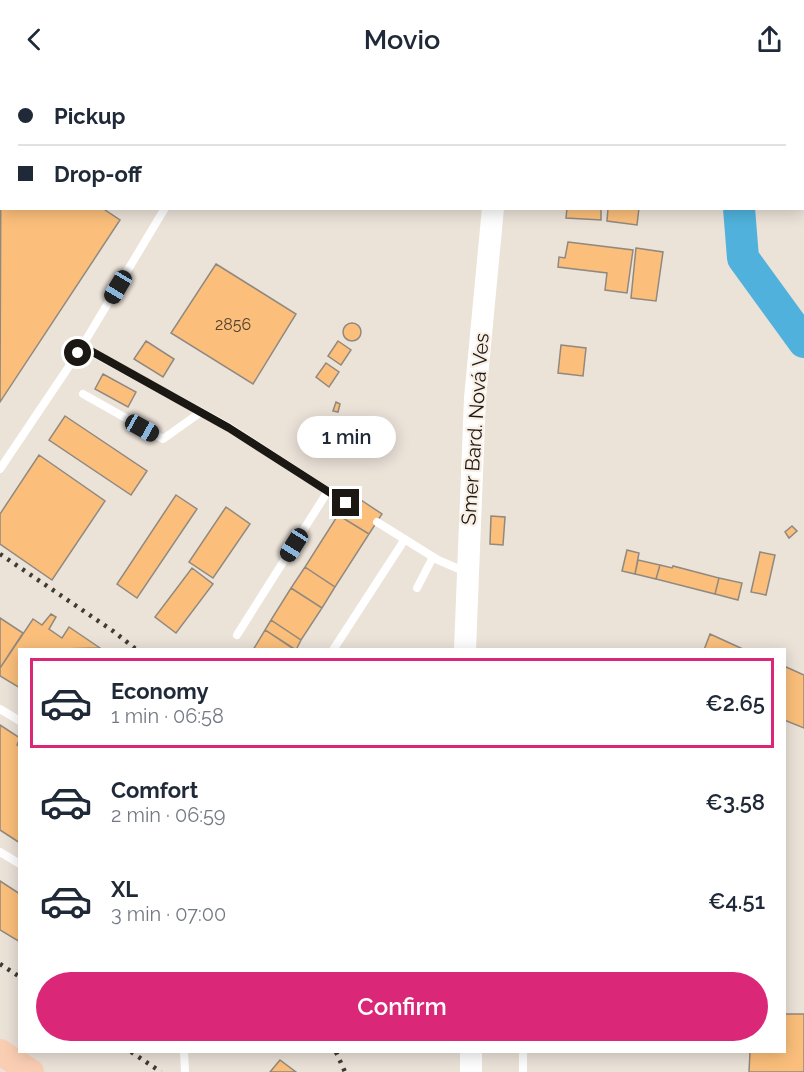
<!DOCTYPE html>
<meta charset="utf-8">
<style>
body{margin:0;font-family:Raleway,sans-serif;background:#f2f2f3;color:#1f2937;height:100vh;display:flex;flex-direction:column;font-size:22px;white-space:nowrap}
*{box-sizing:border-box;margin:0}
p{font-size:20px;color:#747a83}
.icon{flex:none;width:33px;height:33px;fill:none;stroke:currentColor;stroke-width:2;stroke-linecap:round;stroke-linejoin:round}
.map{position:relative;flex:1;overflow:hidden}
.sheet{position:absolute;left:18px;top:570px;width:768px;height:405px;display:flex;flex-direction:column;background:#fff;border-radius:0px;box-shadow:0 3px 15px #0003}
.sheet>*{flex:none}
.hud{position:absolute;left:0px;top:0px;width:804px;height:132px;box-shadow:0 3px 15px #0003;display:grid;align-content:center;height:132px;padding:0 18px;background:#fff}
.end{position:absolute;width:27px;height:27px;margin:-14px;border:8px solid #1b1814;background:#fff;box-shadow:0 0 0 3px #fff}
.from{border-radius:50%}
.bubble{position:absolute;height:42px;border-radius:21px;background:#fff;box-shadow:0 3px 15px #0003;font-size:20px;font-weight:600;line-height:42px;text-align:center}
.car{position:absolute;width:18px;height:36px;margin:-18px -9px;border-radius:8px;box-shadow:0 0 4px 2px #0007;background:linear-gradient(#222 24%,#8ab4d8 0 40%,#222 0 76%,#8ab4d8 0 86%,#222 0)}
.hud b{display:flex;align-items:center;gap:21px;height:57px;font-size:22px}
.hud b+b{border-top:2px solid #e0e1e3}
.hud i{width:15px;height:15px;background:#1f2937}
ul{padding:10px 0 0;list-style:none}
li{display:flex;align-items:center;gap:18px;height:90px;margin:0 12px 9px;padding:0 6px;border:3px solid transparent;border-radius:0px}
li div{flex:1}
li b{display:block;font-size:22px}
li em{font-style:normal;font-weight:600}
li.on{border-color:#db2777}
li>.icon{width:54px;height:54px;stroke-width:1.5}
.primary-button{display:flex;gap:12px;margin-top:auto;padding:12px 18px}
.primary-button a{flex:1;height:69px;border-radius:36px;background:#db2777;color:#fff;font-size:24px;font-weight:600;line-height:69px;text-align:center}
header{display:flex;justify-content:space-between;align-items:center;height:78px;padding:0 18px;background:#fff;font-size:27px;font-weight:600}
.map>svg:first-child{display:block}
</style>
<header><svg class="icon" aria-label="back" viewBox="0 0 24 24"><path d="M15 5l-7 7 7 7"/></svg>Movio<svg class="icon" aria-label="share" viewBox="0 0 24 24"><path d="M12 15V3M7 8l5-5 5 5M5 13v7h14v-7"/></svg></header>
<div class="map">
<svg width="804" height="994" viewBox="0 0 804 994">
<rect width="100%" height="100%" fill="#ebe2d8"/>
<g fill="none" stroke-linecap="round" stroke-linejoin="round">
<!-- river -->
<path stroke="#50b2dc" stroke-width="32" d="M738,2V0
M739,130L743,180L804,264"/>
</g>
<!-- building -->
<path fill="#fbbf7b" stroke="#91897f" stroke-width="1.5" d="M345,0H409L345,2Z
M628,0H667L628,2Z
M1,63L2,130H102L120,142L0,324Z
M567,130H601V142L566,140Z
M608,130H639L637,147L607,143Z
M568,164L633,172L627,215L605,212L607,195L558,189L559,179L565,180Z
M636,170L663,174L656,223L631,220Z
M216,186L296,236L253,306L171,255Z
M343 254a9 9 0 1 1 18 0a9 9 0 1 1-18 0Z
M146,263L174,281L163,299L134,281Z
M338,263L351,272L341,287L328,278Z
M561,267L586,270L583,298L558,295Z
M326,285L339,294L329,309L316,299Z
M103,296L136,314L128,329L95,311Z
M336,324L340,326L338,334L333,333Z
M65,338L147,393L131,417L49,362Z
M39,377L105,423L52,502L0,466V436Z
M352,416L382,436L369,456L338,437Z
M176,417L197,431L137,520L117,506Z
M226,429L250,446L213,500L189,484Z
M338,437L369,456L335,509L305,489Z
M491,438L505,439L503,467L490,466Z
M792,448L797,453L789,460L785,454Z
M627,472L639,475L635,496L622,493Z
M760,474L775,477L766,517L751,514Z
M638,482L660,487L656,501L635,496Z
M660,487L672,490L673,488L719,500L715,516L656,501Z
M305,489L335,509L322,530L291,510Z
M192,490L213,506L176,555L155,539Z
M719,500L742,505L738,522L715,516Z
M291,510L322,530L301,562L271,542Z
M51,536L56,539L49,551L62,560L69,549L100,570L20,572V610L0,598V590L33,541L42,547Z
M0,540L23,555L0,590Z
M271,542L301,562L296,572L265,552Z
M265,552L295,572H253Z
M710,556L745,572H704Z
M784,588L804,597V650L784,642Z
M0,647L20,660L17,667L20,669V765L0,752Z
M0,803L20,816V864L0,852Z
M784,936H804V994H749L750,974H784Z
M280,982L296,994H270Z"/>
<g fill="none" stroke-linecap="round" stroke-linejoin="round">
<!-- lane -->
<path stroke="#fff" stroke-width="8" d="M82,269L229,349L346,425
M83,316L163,361L201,334
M0,391L78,275L165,130
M377,444L438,482L466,494
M417,510L433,479
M237,557L328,413
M333,572L405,461
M0,631L20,643
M0,774L20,786
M184,974L185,994
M523,974V994"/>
<!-- secondary -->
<path stroke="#fff" stroke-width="22" d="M506,2V0
M465,572L475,320L493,130
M471,974V994"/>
<!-- primary -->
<path stroke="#faceb3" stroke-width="26" d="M0,974L31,994"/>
<!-- rail -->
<path stroke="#3e3a35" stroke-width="4.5" stroke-dasharray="3 6" stroke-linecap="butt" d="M0,476L113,553L137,572
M0,886L20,899
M131,974L161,994
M336,974L345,994"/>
</g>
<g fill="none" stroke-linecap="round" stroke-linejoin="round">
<!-- route -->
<path stroke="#1b1814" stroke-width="8" d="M78,275L82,268L229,350L346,425"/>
</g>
<g text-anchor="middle" stroke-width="4.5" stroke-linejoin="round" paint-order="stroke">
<!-- number labels -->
<g font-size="16" fill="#53422e">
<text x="233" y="252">2856</text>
</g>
<!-- street labels -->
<g font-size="20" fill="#1b1814" stroke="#f9efe5">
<text transform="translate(475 351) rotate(-86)" y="7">Smer Bard. Nová Ves</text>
</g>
</g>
</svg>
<i class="end from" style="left:78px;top:275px"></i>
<i class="end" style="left:346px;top:425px"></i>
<div class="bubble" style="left:297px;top:338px;width:99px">1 min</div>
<i class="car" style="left:118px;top:209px;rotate:211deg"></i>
<i class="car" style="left:142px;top:350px;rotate:119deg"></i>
<i class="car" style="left:294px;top:467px;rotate:212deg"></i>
<div class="hud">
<b><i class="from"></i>Pickup</b>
<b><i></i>Drop-off</b>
</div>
<section class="sheet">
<ul>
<li class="on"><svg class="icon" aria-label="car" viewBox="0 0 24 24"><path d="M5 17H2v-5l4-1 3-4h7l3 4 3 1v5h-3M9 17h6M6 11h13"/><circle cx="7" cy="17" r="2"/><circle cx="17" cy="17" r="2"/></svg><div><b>Economy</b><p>1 min · 06:58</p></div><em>€2.65</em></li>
<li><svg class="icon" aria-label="car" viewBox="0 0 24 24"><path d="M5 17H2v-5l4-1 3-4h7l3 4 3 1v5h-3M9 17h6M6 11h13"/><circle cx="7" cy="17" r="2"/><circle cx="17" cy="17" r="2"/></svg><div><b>Comfort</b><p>2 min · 06:59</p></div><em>€3.58</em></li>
<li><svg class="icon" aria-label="car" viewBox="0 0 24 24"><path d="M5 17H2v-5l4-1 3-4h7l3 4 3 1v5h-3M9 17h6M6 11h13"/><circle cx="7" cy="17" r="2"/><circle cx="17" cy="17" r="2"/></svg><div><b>XL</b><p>3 min · 07:00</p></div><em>€4.51</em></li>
</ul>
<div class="primary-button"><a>Confirm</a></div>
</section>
</div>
